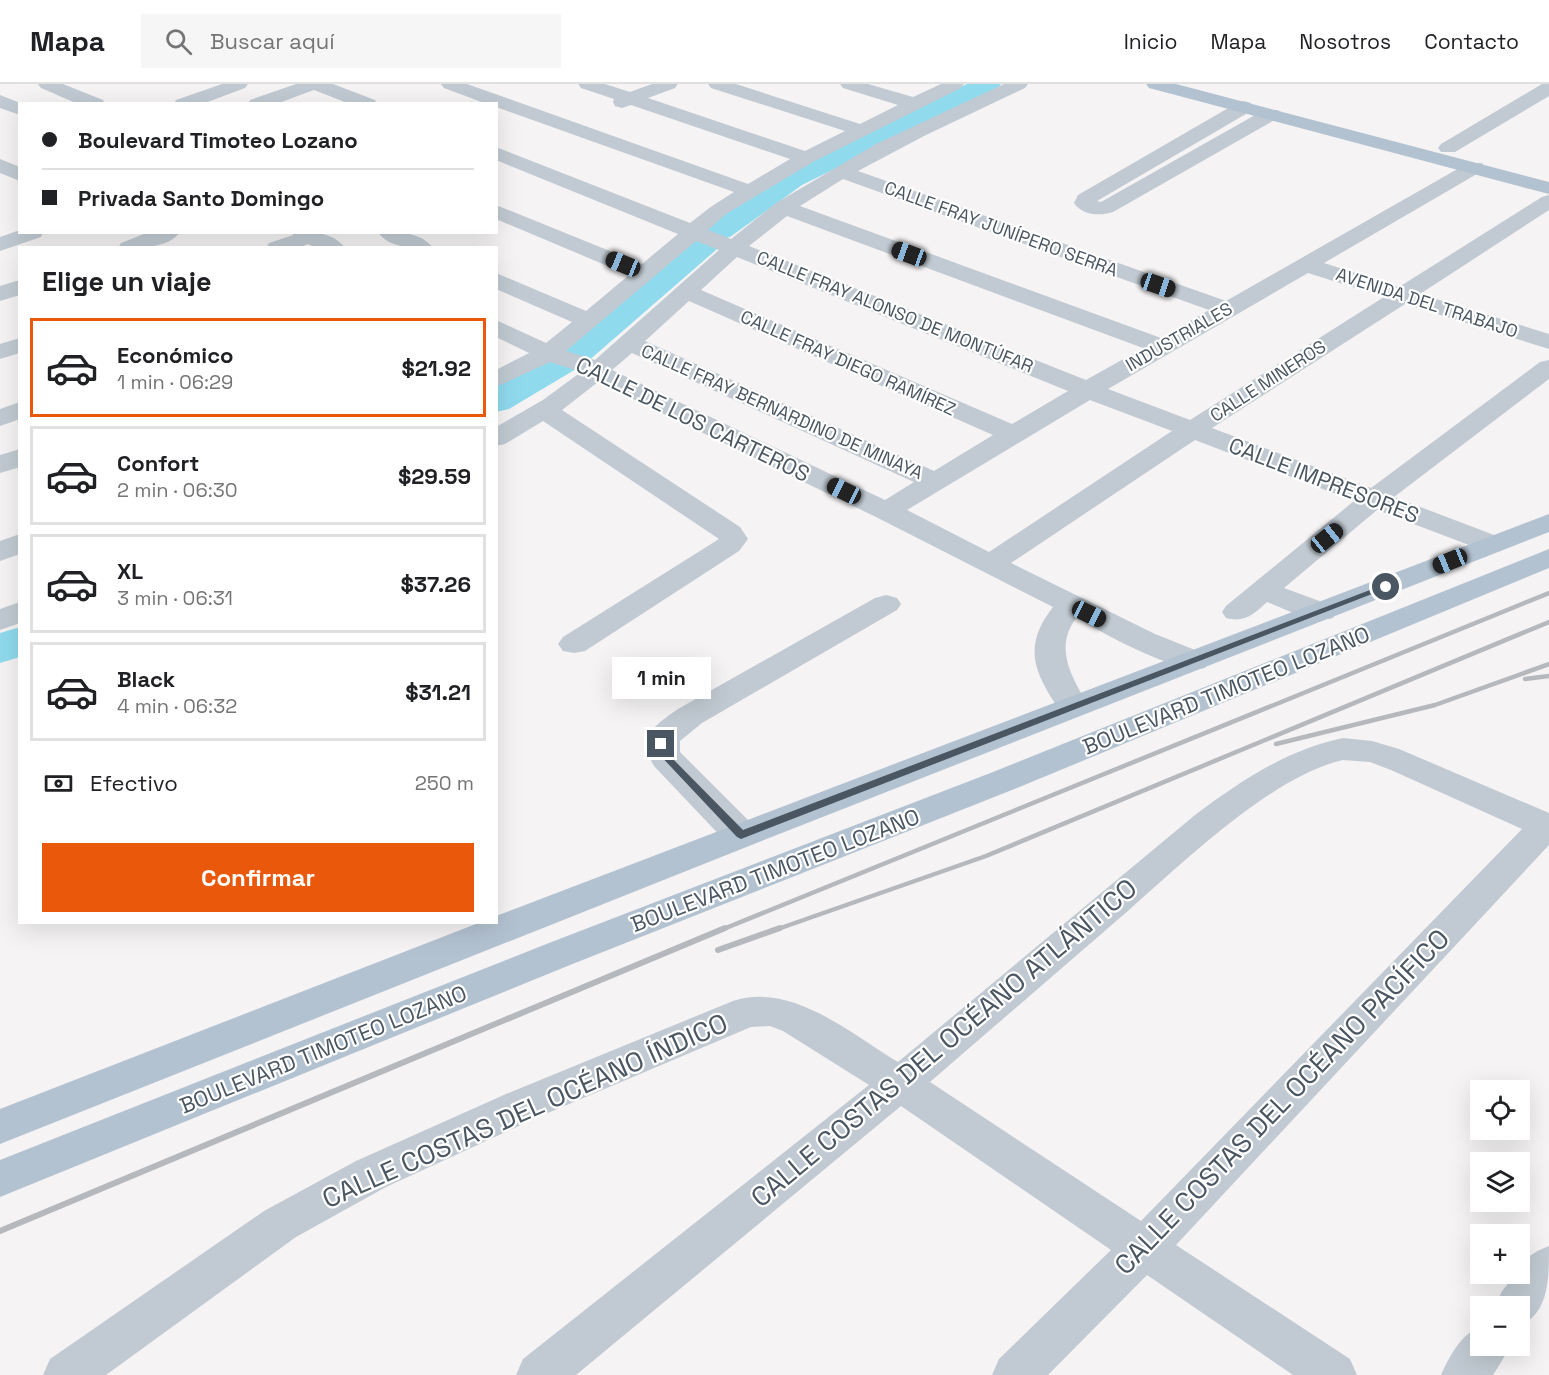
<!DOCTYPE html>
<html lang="es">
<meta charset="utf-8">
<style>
body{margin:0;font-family:"Space Grotesk",sans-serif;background:#f6f6f6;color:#202124;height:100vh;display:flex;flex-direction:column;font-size:22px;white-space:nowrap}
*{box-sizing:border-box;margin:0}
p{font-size:20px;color:#757577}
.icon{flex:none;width:33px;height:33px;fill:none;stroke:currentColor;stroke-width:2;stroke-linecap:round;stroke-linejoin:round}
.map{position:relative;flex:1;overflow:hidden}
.panel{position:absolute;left:18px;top:162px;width:480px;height:678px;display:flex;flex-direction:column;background:#fff;border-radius:0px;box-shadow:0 6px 24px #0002}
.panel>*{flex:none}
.banner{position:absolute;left:18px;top:18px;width:480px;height:132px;border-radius:0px;box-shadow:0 6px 24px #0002;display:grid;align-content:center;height:132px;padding:0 24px;background:#fff}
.buttons{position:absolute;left:1470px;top:996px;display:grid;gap:12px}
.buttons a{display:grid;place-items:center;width:60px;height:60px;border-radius:0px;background:#fff;box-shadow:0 6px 24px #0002;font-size:30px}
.end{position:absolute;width:27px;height:27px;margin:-14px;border:8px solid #4a5661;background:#fff;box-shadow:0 0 0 3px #fff}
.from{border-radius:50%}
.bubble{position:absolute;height:42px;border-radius:0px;background:#fff;box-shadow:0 6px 24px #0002;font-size:20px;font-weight:700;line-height:42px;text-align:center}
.car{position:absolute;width:18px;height:36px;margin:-18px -9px;border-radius:8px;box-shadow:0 0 4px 2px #0007;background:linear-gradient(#222 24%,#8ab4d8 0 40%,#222 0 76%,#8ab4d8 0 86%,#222 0)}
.banner b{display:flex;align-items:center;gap:21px;height:57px;font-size:22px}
.banner b+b{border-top:2px solid #e0e0e0}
.banner i{width:15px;height:15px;background:#202124}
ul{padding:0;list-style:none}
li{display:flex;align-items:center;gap:18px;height:99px;margin:0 12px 9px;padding:0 12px;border:3px solid #e0e0e0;border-radius:0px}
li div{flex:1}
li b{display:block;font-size:22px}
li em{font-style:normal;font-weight:700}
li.active{border-color:#ea580c}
li>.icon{width:54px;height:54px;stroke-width:1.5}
h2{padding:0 24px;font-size:27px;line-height:72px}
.pay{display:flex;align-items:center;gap:15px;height:66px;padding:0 24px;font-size:22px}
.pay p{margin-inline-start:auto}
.primary-button{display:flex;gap:12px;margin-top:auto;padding:12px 24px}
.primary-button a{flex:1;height:69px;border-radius:0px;background:#ea580c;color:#fff;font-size:24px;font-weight:700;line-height:69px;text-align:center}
header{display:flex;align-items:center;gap:36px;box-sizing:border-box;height:84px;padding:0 30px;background:#fff;border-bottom:2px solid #e0e0e0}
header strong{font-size:28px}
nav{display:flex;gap:33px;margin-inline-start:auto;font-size:21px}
.search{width:420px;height:54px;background:#f6f6f6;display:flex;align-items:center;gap:15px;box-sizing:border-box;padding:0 21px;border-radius:0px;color:#757577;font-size:22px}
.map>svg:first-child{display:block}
</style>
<header>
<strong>Mapa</strong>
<div class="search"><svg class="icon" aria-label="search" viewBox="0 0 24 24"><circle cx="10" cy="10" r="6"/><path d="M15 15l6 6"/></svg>Buscar aquí</div>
<nav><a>Inicio</a><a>Mapa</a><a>Nosotros</a><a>Contacto</a></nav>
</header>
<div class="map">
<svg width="1549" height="1291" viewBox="0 0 1549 1291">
<rect width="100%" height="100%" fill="#f5f3f3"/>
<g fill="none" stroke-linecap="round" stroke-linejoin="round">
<!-- river -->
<path fill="#90daee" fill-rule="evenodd" d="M967,0H1001L997,5L802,101L730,153L718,156L720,159L716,166L586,279L509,325L496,328V302L558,270L694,152L706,150L704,147L708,141L782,89Z
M20,543V573L0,579V549Z"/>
<!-- minor -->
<path fill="#c1cad2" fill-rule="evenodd" d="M38,0H63L103,16L105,20H78L41,4Z
M222,0H248L245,4L202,20H174L176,16Z
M296,0H333L375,16L377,20H350L314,6L276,20H248L250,16Z
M441,0H467L748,100L790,75L631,21L622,24L615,22L613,18L614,15L581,4L578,0H605L630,8L652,0H678L675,4L648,14L805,67L845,47L711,4L708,0H736L860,40L898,21L843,4L840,0H868L913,13L941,0H964L961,4L813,78L726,130L708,146L731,155L776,119L876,60L1004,0H1028L1025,4L924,52L858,87L1226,217L1468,79H1482L1485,83L1482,87L1324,179L1399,203L1542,113L1549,111V126L1420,210L1549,250V265L1405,220L1212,344L1371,404L1540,278L1549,276V295L1394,413L1502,454L1506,460L1502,466L1492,469L1482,466L1377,426L1284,504L1333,522L1337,528L1333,534C1311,540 1288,526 1267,518C1254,530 1245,539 1226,534L1222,528L1226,522L1354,417L1195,356L1011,479L1155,550L1205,570L1210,577L1205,584C1176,591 1104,549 1076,534C1053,566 1073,594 1089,623L1084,630L1073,633L1062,630C1035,590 1021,564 1053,523L876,433L598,298L562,326L740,443L748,455L739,467L585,567L574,569L563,567L558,560L563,553L719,455L543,337L505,360L496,362V343L543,316L581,288L550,278L496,303V286L529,269L496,253V236L546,259L572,238L496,205V189L586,227L629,191L496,135V121L642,180L678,150L496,76V63L690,139L712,122L734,108L496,23V20H487L444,4ZM843,95L1209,226L1161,254L800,122ZM787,132L1143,264L1086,296L749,162ZM696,157L719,166L595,276L566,267ZM737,173L1068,307L1012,340L701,206ZM1308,189L1384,213L1190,336L1108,305ZM689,217L993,351L934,387L645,257ZM632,269L914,398L885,416L612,286ZM1090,316L1172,347L989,468L907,426Z
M1542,0H1549V12L1455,68H1441L1438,64L1441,60Z
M0,11L23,20H20V31L0,24Z
M1244,17L1251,19L1253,23L1251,27L1097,117L1101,118L1264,26H1278L1281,30L1278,34L1113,128C1100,132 1083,132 1074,119L1078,111L1237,19Z
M0,75L20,83V97L0,89Z
M20,146V148H43L41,153L0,167V153Z
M149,148H180C169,165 136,164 118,164L121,159Z
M292,148C310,148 333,147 345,164H316L308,160L298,164H266L269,159L293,151Z
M378,148C395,148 421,147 433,164C415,164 389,165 378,148Z
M20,196V211L0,217V202Z
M20,254V269L0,275V260Z
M20,318V335L0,342V325Z
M20,365V383L0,389V371Z
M20,450V470L0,477V457Z
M886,511L897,514L901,520L897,526L702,639L680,657V668L754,742L759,751L754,760L741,763L728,760L654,682C636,653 655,641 678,625L875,514Z
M20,518V539L0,546V525Z
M1343,654L1372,657L1399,665L1549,729V761L1176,1161L1350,1275L1357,1291H1293L1147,1191L1048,1291H992L999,1275L1111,1166L901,1022L576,1291H516L523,1275L869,1001L783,947L770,942L751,943L536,1034L386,1103L296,1153L106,1291H43L50,1275L264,1127L356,1077L506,1010L733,917C793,898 849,949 898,978L1195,731C1241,697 1286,666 1343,654ZM1343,676L1370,678L1391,686L1522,745L1141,1137L930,998C996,941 1063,883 1129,826C1184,778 1272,692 1343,676Z
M1549,1162C1549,1196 1549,1228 1520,1242V1222H1495L1502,1207L1516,1190H1520C1521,1174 1536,1167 1549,1162Z
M1480,1243V1262H1511L1493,1291H1441C1449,1273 1461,1250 1480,1243Z"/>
<!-- major -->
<path fill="#b3c2d1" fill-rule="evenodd" d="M1146,0H1176L1549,98V110L1149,4Z
M1549,430V448L754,760L0,1060V1025L481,838H496V832Z
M1549,465V484L1017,704L575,879L0,1113V1076L549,859L993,688Z"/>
<!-- rail-far1 -->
<path stroke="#b5b8bd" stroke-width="4.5" d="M1525,595L1549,592
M1276,660L1435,621L1549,580
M721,846L1549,509
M775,846L986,772L1549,538"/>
<!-- rail -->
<path stroke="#b5b8bd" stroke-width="6" d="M718,866L780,844
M0,1147L725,844"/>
</g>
<!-- route -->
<path fill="#4a5661" d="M1383,501L1390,503L741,755L737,753L656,667L657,657H664L670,672L743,746Z"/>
<g text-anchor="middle" stroke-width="4.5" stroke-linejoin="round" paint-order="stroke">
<!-- far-street labels -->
<g font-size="18" fill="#4a5661" stroke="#fff">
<text transform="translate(1001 145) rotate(20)" y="6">CALLE FRAY JUNÍPERO SERRA</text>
<text transform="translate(1427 219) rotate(18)" y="6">AVENIDA DEL TRABAJO</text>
<text transform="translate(895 228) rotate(22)" y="6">CALLE FRAY ALONSO DE MONTÚFAR</text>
<text transform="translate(1179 253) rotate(-30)" y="6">INDUSTRIALES</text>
<text transform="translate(848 279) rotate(24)" y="6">CALLE FRAY DIEGO RAMÍREZ</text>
<text transform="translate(1268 297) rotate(-33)" y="6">CALLE MINEROS</text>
<text transform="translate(782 328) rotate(24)" y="6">CALLE FRAY BERNARDINO DE MINAYA</text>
</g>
<!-- street labels -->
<g font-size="22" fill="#4a5661" stroke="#fff">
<text transform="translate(693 335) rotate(26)" y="8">CALLE DE LOS CARTEROS</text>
<text transform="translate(1324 396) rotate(21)" y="8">CALLE IMPRESORES</text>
<text transform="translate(1226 606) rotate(-22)" y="8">BOULEVARD TIMOTEO LOZANO</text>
<text transform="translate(775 786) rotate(-21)" y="8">BOULEVARD TIMOTEO LOZANO</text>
<text transform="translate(323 965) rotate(-22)" y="8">BOULEVARD TIMOTEO LOZANO</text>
</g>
<!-- near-street labels -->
<g font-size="27" fill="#4a5661" stroke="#fff">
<text transform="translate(944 959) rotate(-40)" y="9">CALLE COSTAS DEL OCÉANO ATLÁNTICO</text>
<text transform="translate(1282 1018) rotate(-46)" y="9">CALLE COSTAS DEL OCÉANO PACÍFICO</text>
<text transform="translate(525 1027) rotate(-24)" y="9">CALLE COSTAS DEL OCÉANO ÍNDICO</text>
</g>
</g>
</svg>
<div class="buttons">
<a><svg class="icon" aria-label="locate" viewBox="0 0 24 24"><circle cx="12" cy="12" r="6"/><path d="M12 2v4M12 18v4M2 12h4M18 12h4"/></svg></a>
<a><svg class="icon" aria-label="layers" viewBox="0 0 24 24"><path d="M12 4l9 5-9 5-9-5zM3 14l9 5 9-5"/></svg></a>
<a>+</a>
<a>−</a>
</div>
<i class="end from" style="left:1386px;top:503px"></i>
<i class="end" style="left:661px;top:660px"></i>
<div class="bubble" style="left:612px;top:573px;width:99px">1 min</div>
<i class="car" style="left:909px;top:170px;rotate:290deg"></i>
<i class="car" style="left:623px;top:180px;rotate:292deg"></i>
<i class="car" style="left:1158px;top:201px;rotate:109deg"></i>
<i class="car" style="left:844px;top:407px;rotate:296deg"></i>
<i class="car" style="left:1327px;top:454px;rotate:51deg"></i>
<i class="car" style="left:1450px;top:477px;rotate:248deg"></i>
<i class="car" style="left:1089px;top:530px;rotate:116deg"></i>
<div class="banner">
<b><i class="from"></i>Boulevard Timoteo Lozano</b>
<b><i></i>Privada Santo Domingo</b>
</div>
<section class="panel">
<h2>Elige un viaje</h2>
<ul>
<li class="active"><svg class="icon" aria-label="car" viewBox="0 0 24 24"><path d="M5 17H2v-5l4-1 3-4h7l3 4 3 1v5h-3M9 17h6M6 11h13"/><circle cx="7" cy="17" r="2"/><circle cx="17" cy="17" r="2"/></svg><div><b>Económico</b><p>1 min · 06:29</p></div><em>$21.92</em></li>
<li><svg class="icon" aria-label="car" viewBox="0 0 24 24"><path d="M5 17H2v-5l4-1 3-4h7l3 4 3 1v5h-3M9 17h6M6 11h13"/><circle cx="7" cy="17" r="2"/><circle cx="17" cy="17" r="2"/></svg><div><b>Confort</b><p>2 min · 06:30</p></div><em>$29.59</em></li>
<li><svg class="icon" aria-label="car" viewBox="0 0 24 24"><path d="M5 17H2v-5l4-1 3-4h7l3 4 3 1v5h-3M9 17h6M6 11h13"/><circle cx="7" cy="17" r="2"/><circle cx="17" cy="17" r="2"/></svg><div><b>XL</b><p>3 min · 06:31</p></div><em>$37.26</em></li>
<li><svg class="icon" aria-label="car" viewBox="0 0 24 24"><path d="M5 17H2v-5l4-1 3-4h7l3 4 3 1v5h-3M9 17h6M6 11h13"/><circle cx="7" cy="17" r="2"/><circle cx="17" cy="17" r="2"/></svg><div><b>Black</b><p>4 min · 06:32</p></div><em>$31.21</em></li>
</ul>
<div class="pay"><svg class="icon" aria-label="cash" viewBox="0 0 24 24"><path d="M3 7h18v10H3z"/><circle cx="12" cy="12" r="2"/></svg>Efectivo<p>250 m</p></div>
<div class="primary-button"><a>Confirmar</a></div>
</section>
</div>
